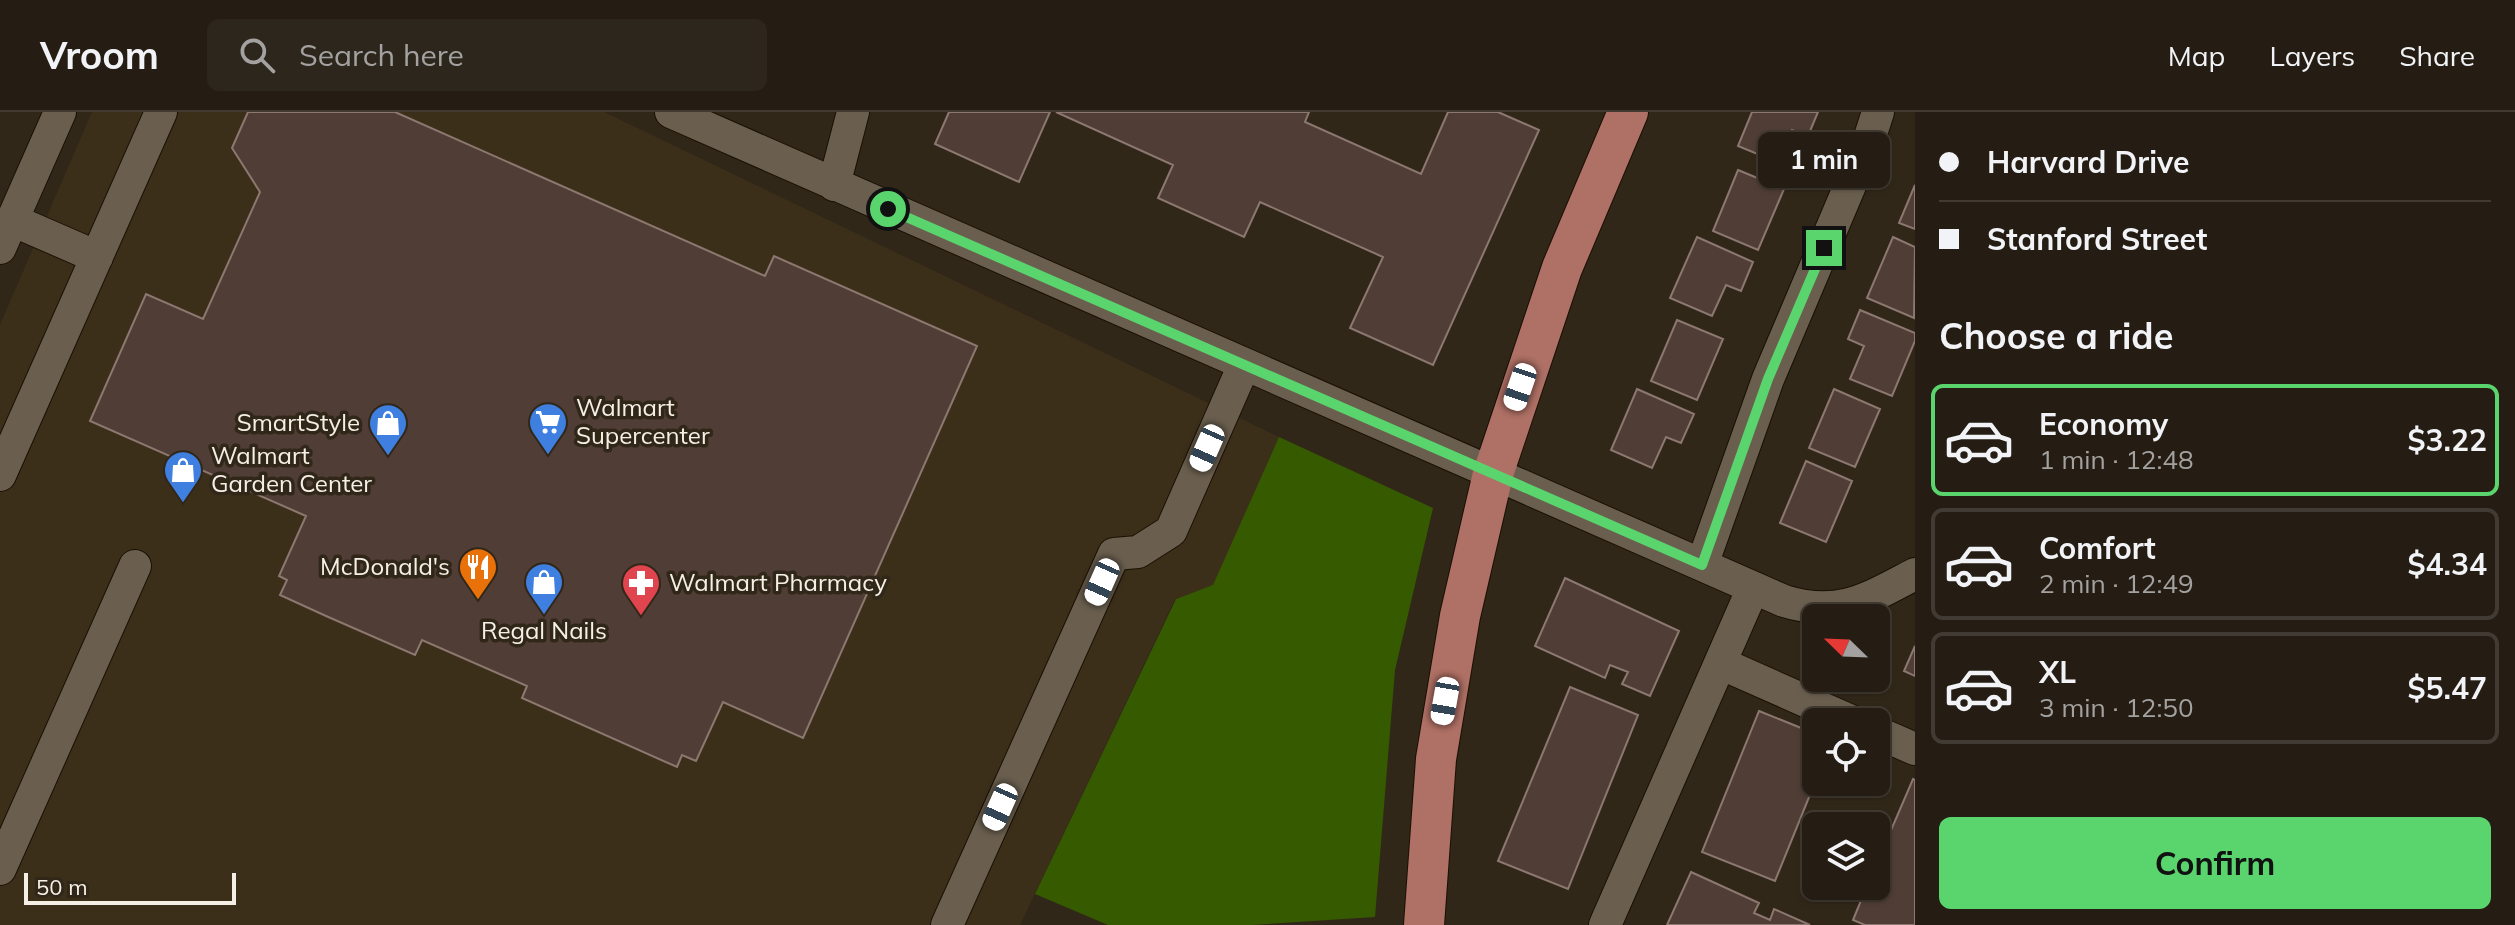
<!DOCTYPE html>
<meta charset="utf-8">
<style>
body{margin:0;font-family:Mulish,sans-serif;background:#2d261c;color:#f1f3f6;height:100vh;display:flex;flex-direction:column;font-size:30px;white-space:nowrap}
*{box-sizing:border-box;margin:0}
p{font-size:26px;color:#a3a2a0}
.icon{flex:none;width:44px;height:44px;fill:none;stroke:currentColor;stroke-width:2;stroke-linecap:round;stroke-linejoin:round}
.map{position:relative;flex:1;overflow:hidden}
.details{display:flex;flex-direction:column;background:#251d13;width:600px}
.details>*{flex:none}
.top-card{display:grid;align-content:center;height:176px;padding:0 24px;background:#251d13}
.needle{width:52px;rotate:293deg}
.controls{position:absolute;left:1802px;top:492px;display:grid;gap:16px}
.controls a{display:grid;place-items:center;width:88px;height:88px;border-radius:12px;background:#251d13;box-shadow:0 2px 6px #0004,0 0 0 2px #423b33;font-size:40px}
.scale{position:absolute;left:24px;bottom:20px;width:212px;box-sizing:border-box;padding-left:8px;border:4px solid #f5efe5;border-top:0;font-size:22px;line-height:28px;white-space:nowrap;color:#f5efe5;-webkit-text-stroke:6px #312719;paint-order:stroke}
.end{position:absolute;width:36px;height:36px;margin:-18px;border:10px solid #5ad56e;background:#111;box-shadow:0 0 0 4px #111}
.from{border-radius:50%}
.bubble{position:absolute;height:56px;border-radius:12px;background:#251d13;box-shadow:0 2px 6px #0004,0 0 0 2px #423b33;font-size:26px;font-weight:700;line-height:56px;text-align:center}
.car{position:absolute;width:24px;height:48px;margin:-24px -12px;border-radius:10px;box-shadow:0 0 6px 2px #0007;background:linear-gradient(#fff 24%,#345 0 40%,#fff 0 76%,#345 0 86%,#fff 0)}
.top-card b{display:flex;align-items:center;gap:28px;height:76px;font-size:30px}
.top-card b+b{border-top:2px solid #423b33}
.top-card i{width:20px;height:20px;background:#f1f3f6}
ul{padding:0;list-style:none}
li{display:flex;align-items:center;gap:24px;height:112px;margin:0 16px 12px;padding:0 8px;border:4px solid #423b33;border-radius:12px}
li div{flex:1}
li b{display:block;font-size:30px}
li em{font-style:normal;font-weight:700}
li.current{border-color:#5ad56e}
li>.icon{width:72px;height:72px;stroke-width:1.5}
h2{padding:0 24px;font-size:36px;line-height:96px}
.primary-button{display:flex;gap:16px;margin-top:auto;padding:16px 24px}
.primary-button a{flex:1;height:92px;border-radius:12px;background:#5ad56e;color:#111;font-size:32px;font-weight:700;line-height:92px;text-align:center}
header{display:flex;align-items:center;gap:48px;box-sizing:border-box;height:112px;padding:0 40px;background:#251d13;border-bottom:2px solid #423b33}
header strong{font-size:38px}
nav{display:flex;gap:44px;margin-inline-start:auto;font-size:28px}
.search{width:560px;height:72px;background:#2d261c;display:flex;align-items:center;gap:20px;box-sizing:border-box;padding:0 28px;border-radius:12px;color:#a3a2a0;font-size:30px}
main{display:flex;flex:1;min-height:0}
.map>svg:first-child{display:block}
</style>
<header>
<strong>Vroom</strong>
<div class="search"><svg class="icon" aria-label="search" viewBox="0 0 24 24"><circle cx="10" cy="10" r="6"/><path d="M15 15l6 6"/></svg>Search here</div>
<nav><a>Map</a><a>Layers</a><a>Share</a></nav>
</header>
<main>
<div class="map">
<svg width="1915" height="813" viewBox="0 0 1915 813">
<rect width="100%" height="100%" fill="#312719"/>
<!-- built -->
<path fill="#3c2f1a" d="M92,0H604L1279,325L1213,474L1175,487L1020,813H0V213Z"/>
<!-- green -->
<path fill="#365a00" d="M1279,325L1433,396L1395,558L1375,805L1252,813H1108L1035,782L1176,487L1213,473Z"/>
<!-- building -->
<path fill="#503e36" stroke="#8c7870" stroke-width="2" d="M248,0H395L765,164L774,144L977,234L803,626L723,590L696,649L682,643L677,655L522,586L527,574L422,528L415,543L326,504L280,483L287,468L279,464L306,404L90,309L146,182L203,207L260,80L232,36Z
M949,0H1050L1019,70L935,32Z
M1056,0H1309L1305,10L1421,62L1448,0H1498L1539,18L1433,253L1350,216L1383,145L1260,90L1244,125L1158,86L1173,53Z
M1752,0H1818L1808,24L1792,18L1779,51L1738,34Z
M1738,58L1784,77L1758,138L1713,119Z
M1915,73V117L1899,111Z
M1697,125L1753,150L1741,179L1726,173L1712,204L1670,186Z
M1893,125L1915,135L1914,206L1867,186Z
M1860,198L1915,221V229L1892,284L1850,267L1864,234L1848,227Z
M1677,208L1723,227L1697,288L1651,269Z
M1637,277L1694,302L1681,331L1666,325L1652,356L1611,338Z
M1834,277L1880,297L1855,355L1809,336Z
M1806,349L1852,369L1826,430L1780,411Z
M1565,466L1679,519L1650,584L1622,572L1628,560L1610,553L1605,566L1535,534Z
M1915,534V564L1904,559Z
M1570,575L1638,603L1568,777L1498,749Z
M1759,599L1816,622V668L1775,769L1702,740Z
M1913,667L1915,668V813H1865L1853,808L1867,774H1876V753Z
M1691,760L1759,791L1754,801L1770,808L1774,797L1810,813H1667Z"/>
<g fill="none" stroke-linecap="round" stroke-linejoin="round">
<defs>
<path id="minor" d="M671,0L1784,489C1839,506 1867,487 1915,462
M834,73L853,0
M12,108L97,145
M0,136L60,0
M0,363L161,0
M1702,453L1768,267L1868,31L1878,0
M1720,551L1853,610
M1876,620L1915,637
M0,757L135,454
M947,813L1114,442L1138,440L1171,419L1244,253
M1605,813L1753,476"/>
<path id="major" d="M1424,813L1436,647L1460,504L1493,362L1562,156L1628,0"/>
</defs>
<!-- minor casing -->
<use href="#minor" stroke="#191004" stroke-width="34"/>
<!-- major casing -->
<use href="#major" stroke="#191004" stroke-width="42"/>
<!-- minor -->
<use href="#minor" stroke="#6a5f4f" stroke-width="32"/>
<!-- major -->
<use href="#major" stroke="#af7065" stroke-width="40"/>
</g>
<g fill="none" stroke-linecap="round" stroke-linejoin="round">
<!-- route -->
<path stroke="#5ad56e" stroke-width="10" d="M888,97L1702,453L1768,267L1824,136"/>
</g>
<!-- icons -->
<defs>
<symbol id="supermarket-pin" viewBox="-11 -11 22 30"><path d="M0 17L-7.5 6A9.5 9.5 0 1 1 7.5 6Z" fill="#3f7fe0" stroke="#312719"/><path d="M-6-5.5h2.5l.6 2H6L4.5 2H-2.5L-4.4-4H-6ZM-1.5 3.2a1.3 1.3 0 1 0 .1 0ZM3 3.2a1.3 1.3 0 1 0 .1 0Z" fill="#fff"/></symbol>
<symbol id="shop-pin" viewBox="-11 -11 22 30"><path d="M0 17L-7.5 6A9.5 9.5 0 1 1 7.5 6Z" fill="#3f7fe0" stroke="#312719"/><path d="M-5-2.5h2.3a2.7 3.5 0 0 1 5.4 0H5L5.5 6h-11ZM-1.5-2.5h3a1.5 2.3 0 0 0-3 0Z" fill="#fff"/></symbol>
<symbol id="restaurant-pin" viewBox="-11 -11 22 30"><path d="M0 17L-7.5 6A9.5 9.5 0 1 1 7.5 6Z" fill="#e8710a" stroke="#312719"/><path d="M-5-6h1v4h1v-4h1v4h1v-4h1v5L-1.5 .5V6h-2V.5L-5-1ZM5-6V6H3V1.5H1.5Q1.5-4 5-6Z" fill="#fff"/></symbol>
<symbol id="pharmacy-pin" viewBox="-11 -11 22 30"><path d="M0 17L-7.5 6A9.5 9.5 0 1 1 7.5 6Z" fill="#e0444e" stroke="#312719"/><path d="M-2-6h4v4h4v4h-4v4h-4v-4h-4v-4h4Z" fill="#fff"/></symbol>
</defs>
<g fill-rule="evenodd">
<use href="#supermarket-pin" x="526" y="288" width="44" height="60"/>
<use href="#shop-pin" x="366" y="289" width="44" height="60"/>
<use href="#shop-pin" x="161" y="336" width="44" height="60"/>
<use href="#restaurant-pin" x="456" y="433" width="44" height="60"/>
<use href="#shop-pin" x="522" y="448" width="44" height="60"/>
<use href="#pharmacy-pin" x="619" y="449" width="44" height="60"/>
</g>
<g text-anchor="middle" stroke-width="7" stroke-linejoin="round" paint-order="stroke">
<!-- poi labels -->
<g font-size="24" fill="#f5efe5" stroke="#312719" text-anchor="start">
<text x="576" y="304">Walmart<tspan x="576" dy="28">Supercenter</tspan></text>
<text x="360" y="319" text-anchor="end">SmartStyle</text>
<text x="211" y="352">Walmart<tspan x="211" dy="28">Garden Center</tspan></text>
<text x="450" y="463" text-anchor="end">McDonald's</text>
<text x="669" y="479">Walmart Pharmacy</text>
<text x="544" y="527" text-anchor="middle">Regal Nails</text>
</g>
</g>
</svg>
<div class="controls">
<a><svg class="needle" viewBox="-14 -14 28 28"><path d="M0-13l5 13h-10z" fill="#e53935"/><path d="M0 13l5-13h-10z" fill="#a3a2a0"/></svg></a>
<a><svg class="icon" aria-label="locate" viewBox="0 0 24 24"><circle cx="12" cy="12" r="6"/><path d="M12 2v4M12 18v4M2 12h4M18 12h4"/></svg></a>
<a><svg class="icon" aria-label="layers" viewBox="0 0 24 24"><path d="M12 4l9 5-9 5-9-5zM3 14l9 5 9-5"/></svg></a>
</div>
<div class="scale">50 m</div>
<i class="end from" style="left:888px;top:97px"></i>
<i class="end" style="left:1824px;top:136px"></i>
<div class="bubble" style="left:1758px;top:20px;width:132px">1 min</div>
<i class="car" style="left:1520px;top:275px;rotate:199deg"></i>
<i class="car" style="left:1207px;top:336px;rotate:204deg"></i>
<i class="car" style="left:1102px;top:470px;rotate:204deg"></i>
<i class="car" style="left:1445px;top:589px;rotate:190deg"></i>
<i class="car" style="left:1000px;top:695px;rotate:204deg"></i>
</div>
<section class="details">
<div class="top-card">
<b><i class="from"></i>Harvard Drive</b>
<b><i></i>Stanford Street</b>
</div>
<h2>Choose a ride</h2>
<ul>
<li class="current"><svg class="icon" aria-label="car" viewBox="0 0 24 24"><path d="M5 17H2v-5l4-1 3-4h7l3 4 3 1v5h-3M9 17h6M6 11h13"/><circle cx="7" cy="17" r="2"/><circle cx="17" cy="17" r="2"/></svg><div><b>Economy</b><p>1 min · 12:48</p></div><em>$3.22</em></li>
<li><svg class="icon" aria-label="car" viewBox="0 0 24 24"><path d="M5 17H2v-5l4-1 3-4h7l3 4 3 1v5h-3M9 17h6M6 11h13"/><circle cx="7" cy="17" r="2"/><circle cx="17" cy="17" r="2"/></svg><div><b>Comfort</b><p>2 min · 12:49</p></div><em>$4.34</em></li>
<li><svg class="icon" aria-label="car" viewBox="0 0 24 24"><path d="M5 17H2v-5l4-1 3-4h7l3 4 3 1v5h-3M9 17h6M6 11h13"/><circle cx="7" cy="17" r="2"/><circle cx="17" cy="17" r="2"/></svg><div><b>XL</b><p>3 min · 12:50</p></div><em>$5.47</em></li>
</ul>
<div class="primary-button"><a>Confirm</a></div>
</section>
</main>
